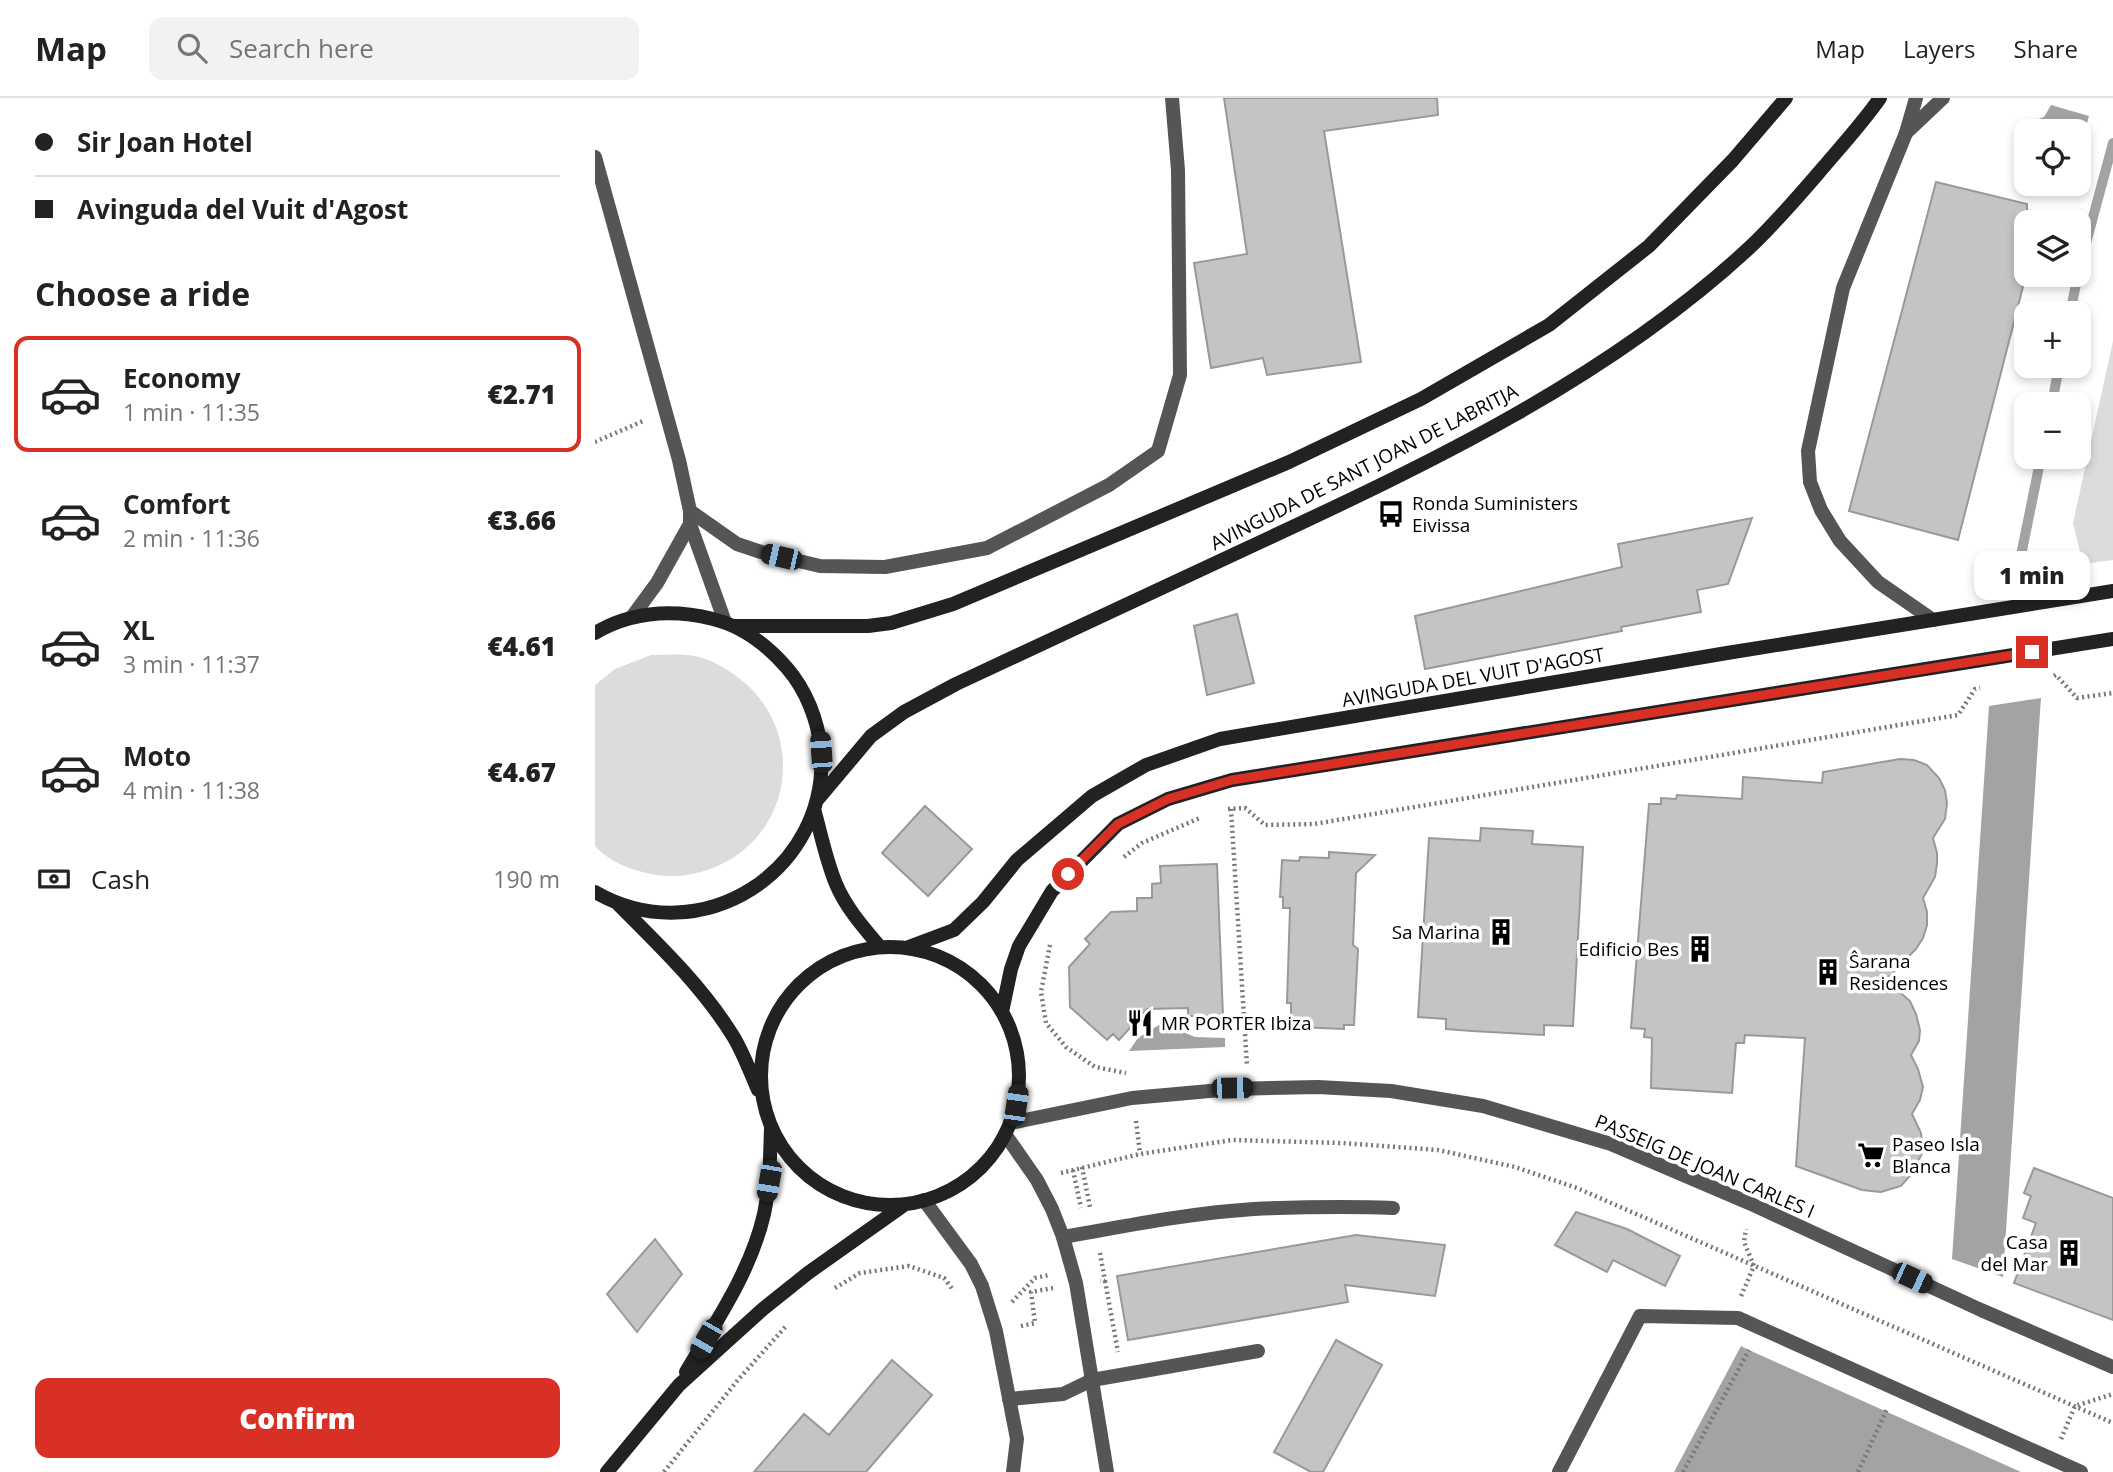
<!DOCTYPE html>
<meta charset="utf-8">
<style>
body{margin:0;font-family:"Open Sans",sans-serif;background:#f2f2f2;color:#222;height:100vh;display:flex;flex-direction:column;font-size:26px;white-space:nowrap}
*{box-sizing:border-box;margin:0}
p{font-size:23px;color:#767676}
.icon{flex:none;width:38px;height:38px;fill:none;stroke:currentColor;stroke-width:2;stroke-linecap:round;stroke-linejoin:round}
.map{position:relative;flex:1;overflow:hidden}
.details{display:flex;flex-direction:column;background:#fff;width:595px}
.details>*{flex:none}
.banner{display:grid;align-content:center;height:154px;padding:0 35px;background:#fff}
.tools{position:absolute;left:1419px;top:21px;display:grid;gap:14px}
.tools a{display:grid;place-items:center;width:77px;height:77px;border-radius:14px;background:#fff;box-shadow:0 4px 10px #0003;font-size:35px}
.end{position:absolute;width:32px;height:32px;margin:-16px;border:9px solid #d93025;background:#fff;box-shadow:0 0 0 4px #fff}
.from{border-radius:50%}
.bubble{position:absolute;height:49px;border-radius:14px;background:#fff;box-shadow:0 4px 10px #0003;font-size:23px;font-weight:800;line-height:49px;text-align:center}
.car{position:absolute;width:21px;height:42px;margin:-21px -10px;border-radius:9px;box-shadow:0 0 5px 2px #0007;background:linear-gradient(#222 24%,#8ab4d8 0 40%,#222 0 76%,#8ab4d8 0 86%,#222 0)}
.banner b{display:flex;align-items:center;gap:24px;height:66px;font-size:26px}
.banner b+b{border-top:2px solid #e0e0e0}
.banner i{width:18px;height:18px;background:#222}
ul{padding:0;list-style:none}
li{display:flex;align-items:center;gap:21px;height:116px;margin:0 14px 10px;padding:0 21px;border:4px solid transparent;border-radius:14px}
li div{flex:1}
li b{display:block;font-size:26px}
li em{font-style:normal;font-weight:800}
li.active{border-color:#d93025}
li>.icon{width:63px;height:63px;stroke-width:1.5}
h2{padding:0 35px;font-size:32px;line-height:84px}
.pay{display:flex;align-items:center;gap:18px;height:77px;padding:0 35px;font-size:26px}
.pay p{margin-inline-start:auto}
.primary-button{display:flex;gap:14px;margin-top:auto;padding:14px 35px}
.primary-button a{flex:1;height:80px;border-radius:14px;background:#d93025;color:#fff;font-size:28px;font-weight:800;line-height:80px;text-align:center}
header{display:flex;align-items:center;gap:42px;box-sizing:border-box;height:98px;padding:0 35px;background:#fff;border-bottom:2px solid #e0e0e0}
header strong{font-size:33px}
nav{display:flex;gap:38px;margin-inline-start:auto;font-size:24px}
.search{width:490px;height:63px;background:#f2f2f2;display:flex;align-items:center;gap:18px;box-sizing:border-box;padding:0 24px;border-radius:14px;color:#767676;font-size:26px}
main{display:flex;flex:1;min-height:0}
.map>svg:first-child{display:block}
</style>
<header>
<strong>Map</strong>
<div class="search"><svg class="icon" aria-label="search" viewBox="0 0 24 24"><circle cx="10" cy="10" r="6"/><path d="M15 15l6 6"/></svg>Search here</div>
<nav><a>Map</a><a>Layers</a><a>Share</a></nav>
</header>
<main>
<section class="details">
<div class="banner">
<b><i class="from"></i>Sir Joan Hotel</b>
<b><i></i>Avinguda del Vuit d'Agost</b>
</div>
<h2>Choose a ride</h2>
<ul>
<li class="active"><svg class="icon" aria-label="car" viewBox="0 0 24 24"><path d="M5 17H2v-5l4-1 3-4h7l3 4 3 1v5h-3M9 17h6M6 11h13"/><circle cx="7" cy="17" r="2"/><circle cx="17" cy="17" r="2"/></svg><div><b>Economy</b><p>1 min · 11:35</p></div><em>€2.71</em></li>
<li><svg class="icon" aria-label="car" viewBox="0 0 24 24"><path d="M5 17H2v-5l4-1 3-4h7l3 4 3 1v5h-3M9 17h6M6 11h13"/><circle cx="7" cy="17" r="2"/><circle cx="17" cy="17" r="2"/></svg><div><b>Comfort</b><p>2 min · 11:36</p></div><em>€3.66</em></li>
<li><svg class="icon" aria-label="car" viewBox="0 0 24 24"><path d="M5 17H2v-5l4-1 3-4h7l3 4 3 1v5h-3M9 17h6M6 11h13"/><circle cx="7" cy="17" r="2"/><circle cx="17" cy="17" r="2"/></svg><div><b>XL</b><p>3 min · 11:37</p></div><em>€4.61</em></li>
<li><svg class="icon" aria-label="car" viewBox="0 0 24 24"><path d="M5 17H2v-5l4-1 3-4h7l3 4 3 1v5h-3M9 17h6M6 11h13"/><circle cx="7" cy="17" r="2"/><circle cx="17" cy="17" r="2"/></svg><div><b>Moto</b><p>4 min · 11:38</p></div><em>€4.67</em></li>
</ul>
<div class="pay"><svg class="icon" aria-label="cash" viewBox="0 0 24 24"><path d="M3 7h18v10H3z"/><circle cx="12" cy="12" r="2"/></svg>Cash<p>190 m</p></div>
<div class="primary-button"><a>Confirm</a></div>
</section>
<div class="map">
<svg width="1518" height="1374" viewBox="0 0 1518 1374">
<rect width="100%" height="100%" fill="#fff"/>
<!-- green -->
<path fill="#dcdcdc" d="M1518,243V462L1488,466L1478,425Z
M56,557C68,557 81,556 93,557C112,559 130,569 145,581C211,632 199,734 123,768C101,777 79,781 56,776C36,772 14,764 0,748V587L20,571Z"/>
<!-- water -->
<path fill="#a3a3a3" d="M1456,7L1494,18L1484,53V33H1444L1440,31L1441,22L1449,19Z
M1446,600L1445,614L1408,1179L1357,1161L1394,608Z
M567,925L600,939L630,940V949L534,953L543,940Z
M1146,1248L1154,1252L1426,1374H1079Z"/>
<g fill="none" stroke-linecap="round" stroke-linejoin="round">
<!-- stream -->
<path stroke="#a3a3a3" stroke-width="10" d="M1484,171L1518,45
M1475,215L1483,177
M1457,306L1464,268
M1422,477L1446,359"/>
</g>
<!-- building -->
<path fill="#c4c4c4" stroke="#999" stroke-width="2" d="M629,0H842L843,17L729,33L766,264L672,277L668,260L616,270L599,165L652,156Z
M1341,84L1432,106V173L1363,442L1254,413Z
M1157,420L1133,486L1102,492L1106,514L1026,529L1027,533L830,571L820,518L1027,469L1023,446Z
M642,516L659,585L612,597L599,528Z
M1305,661L1319,662L1332,667L1344,680L1350,692L1352,705L1350,721L1338,740L1342,755V766L1340,779L1328,800L1332,814V827L1328,840L1321,851L1291,882L1315,903L1321,916L1325,932L1324,943L1316,957L1323,971L1328,989L1325,1002L1317,1016L1326,1035L1328,1053L1319,1073L1306,1088L1286,1094L1267,1092L1201,1068L1210,940L1150,937L1149,945H1141L1137,995L1056,990L1057,940L1049,939L1050,931L1036,930L1054,706H1066V700L1081,701L1082,697L1147,701L1148,679L1227,685L1228,674Z
M330,708L377,751L333,798L287,755Z
M886,730L938,733L937,746L988,749L978,928L949,927V937L877,933L851,931V921L823,919L834,740L885,743Z
M734,754L780,757L761,775L758,847L763,851L759,927H749V931L703,929V924H696V905H692L695,810H688V799H685L687,762L704,763L705,759L734,760Z
M622,766L628,918H593V910L552,911L524,942L518,936L512,942L475,909L474,869L495,846L490,841L516,814L542,813V800H557V786L566,785L565,768Z
M1439,1070L1518,1100V1222L1419,1185L1441,1125L1428,1120L1436,1098L1429,1095Z
M981,1114L1032,1131L1085,1158L1070,1188L1018,1162L1012,1174L960,1147Z
M761,1137L850,1147L840,1198L750,1187L753,1204L533,1242L522,1178Z
M60,1141L87,1176L42,1234L12,1196Z
M741,1242L787,1267L728,1374H716L679,1354Z
M297,1262L337,1297L271,1374H159L209,1316L234,1337Z"/>
<g fill="none" stroke-linecap="round" stroke-linejoin="round">
<!-- path -->
<path stroke="#777" stroke-width="4.5" stroke-dasharray="2 3.5" stroke-linecap="butt" d="M0,344L48,323
M1459,578L1461,577L1482,600L1518,595
M633,711L650,710L670,727L719,726L1363,617L1380,591L1385,590
M636,711L652,968
M529,759L547,745L605,720
M455,847L446,894L451,925L471,949L500,969L531,975
M541,1023L545,1056
M487,1069L495,1109
M478,1072L486,1110
M466,1075L545,1056L637,1042L747,1045L843,1052L920,1069L982,1090L1518,1325
M505,1155L510,1183H505
M510,1183L523,1254
M240,1190L265,1175L314,1168L349,1180L359,1193
M1146,1198L1159,1168L1149,1144L1151,1131
M417,1204L440,1180L454,1177
M426,1228L440,1225L436,1194L458,1190
M1466,1341L1480,1308L1518,1296
M69,1374L142,1283L192,1227
M1088,1374L1154,1252
M1263,1374L1292,1311"/>
<!-- lane -->
<path stroke="#555" stroke-width="14" d="M1311,35L1348,0
M95,413L142,446L166,454L225,468L290,469L392,450L514,387L563,353L585,277L583,72L577,0
M468,1139C531,1128 595,1115 659,1111C705,1109 752,1108 798,1110
M414,1301L468,1296L497,1282L663,1253
M964,1374L1045,1218L1143,1220L1486,1374"/>
<!-- street -->
<path stroke="#555" stroke-width="14" d="M1321,0L1311,35L1248,190L1213,353L1215,384L1226,412L1245,443L1283,484L1338,522
M0,59L84,362L95,413V426L130,524
M37,519L62,485L95,426
M415,1025L537,1000L637,991L723,989L796,993L888,1008L1016,1046L1154,1105L1386,1212L1518,1269
M410,1036L442,1082L457,1111L468,1139L481,1185L512,1374
M329,1102L376,1166L387,1188L401,1233L422,1341L418,1374"/>
<!-- secondary -->
<path stroke="#222" stroke-width="14" d="M139,528H273L296,525L358,506L694,364L826,301L954,227L1054,148L1138,62L1191,0
M0,535C36,514 77,511 118,521C147,528 172,547 192,570C211,592 223,622 226,652C235,773 106,855 0,794
M223,701L276,638L309,614L361,586C460,540 560,493 659,447C833,366 1011,282 1153,151C1182,124 1207,94 1232,65C1250,44 1269,23 1285,0
M219,711C226,736 231,762 241,786C251,810 269,830 285,849
M23,806C64,847 107,888 138,938C148,954 155,974 163,992
M166 978a129 129 0 1 1 258 0a129 129 0 1 1-258 0Z
M311,850L359,832L388,804L422,762L497,698L551,667L625,641L1132,555L1518,493
M407,914L416,871L424,848L457,793L523,726L573,701L637,682L1518,541
M91,1274C121,1224 156,1173 169,1116C175,1088 175,1059 176,1030
M12,1374L84,1287L168,1211L213,1175L309,1107"/>
</g>
<g fill="none" stroke-linecap="round" stroke-linejoin="round">
<!-- route -->
<path stroke="#d93025" stroke-width="9" d="M473,776L523,726L573,701L637,682L1437,554"/>
</g>
<!-- icons -->
<defs>
<symbol id="bus-bare" viewBox="-9 -9 18 18"><path d="M-5-6H5V4H4V6H2V4H-2V6H-4V4H-5ZM-3.5-4V0h7V-4ZM-3.5 1.2v1.5H-2V1.2ZM2 1.2v1.5H3.5V1.2Z" fill="#000" stroke="#fff" stroke-width="2.5" paint-order="stroke"/></symbol>
<symbol id="building-bare" viewBox="-9 -9 18 18"><path d="M-4-6H4V6H1V3H-1V6H-4ZM-2.5-4.3h1.7v1.8h-1.7ZM.8-4.3h1.7v1.8H.8ZM-2.5-1h1.7V.8h-1.7ZM.8-1h1.7V.8H.8Z" fill="#000" stroke="#fff" stroke-width="2.5" paint-order="stroke"/></symbol>
<symbol id="restaurant-bare" viewBox="-9 -9 18 18"><path d="M-5-6h1v4h1v-4h1v4h1v-4h1v5L-1.5 .5V6h-2V.5L-5-1ZM5-6V6H3V1.5H1.5Q1.5-4 5-6Z" fill="#000" stroke="#fff" stroke-width="2.5" paint-order="stroke"/></symbol>
<symbol id="supermarket-bare" viewBox="-9 -9 18 18"><path d="M-6-5.5h2.5l.6 2H6L4.5 2H-2.5L-4.4-4H-6ZM-1.5 3.2a1.3 1.3 0 1 0 .1 0ZM3 3.2a1.3 1.3 0 1 0 .1 0Z" fill="#000" stroke="#fff" stroke-width="2.5" paint-order="stroke"/></symbol>
</defs>
<g fill-rule="evenodd">
<use href="#bus-bare" x="777" y="397" width="38" height="38"/>
<use href="#building-bare" x="887" y="815" width="38" height="38"/>
<use href="#building-bare" x="1086" y="832" width="38" height="38"/>
<use href="#building-bare" x="1214" y="855" width="38" height="38"/>
<use href="#restaurant-bare" x="526" y="906" width="38" height="38"/>
<use href="#supermarket-bare" x="1257" y="1038" width="38" height="38"/>
<use href="#building-bare" x="1455" y="1136" width="38" height="38"/>
</g>
<g text-anchor="middle" stroke-width="7" stroke-linejoin="round" paint-order="stroke">
<!-- street labels -->
<g font-size="19" fill="#000" stroke="#fff">
<text transform="translate(769 369) rotate(-27)" y="7">AVINGUDA DE SANT JOAN DE LABRITJA</text>
<text transform="translate(878 579) rotate(-10)" y="7">AVINGUDA DEL VUIT D'AGOST</text>
<text transform="translate(1110 1068) rotate(23)" y="7">PASSEIG DE JOAN CARLES I</text>
</g>
<!-- poi labels -->
<g font-size="19" fill="#000" stroke="#fff" text-anchor="start">
<text x="817" y="412">Ronda Suministers<tspan x="817" dy="22">Eivissa</tspan></text>
<text x="885" y="841" text-anchor="end">Sa Marina</text>
<text x="1084" y="858" text-anchor="end">Edificio Bes</text>
<text x="1254" y="870">Ŝarana<tspan x="1254" dy="22">Residences</tspan></text>
<text x="566" y="932">MR PORTER Ibiza</text>
<text x="1297" y="1053">Paseo Isla<tspan x="1297" dy="22">Blanca</tspan></text>
<text x="1453" y="1151" text-anchor="end">Casa<tspan x="1453" dy="22">del Mar</tspan></text>
</g>
</g>
</svg>
<div class="tools">
<a><svg class="icon" aria-label="locate" viewBox="0 0 24 24"><circle cx="12" cy="12" r="6"/><path d="M12 2v4M12 18v4M2 12h4M18 12h4"/></svg></a>
<a><svg class="icon" aria-label="layers" viewBox="0 0 24 24"><path d="M12 4l9 5-9 5-9-5zM3 14l9 5 9-5"/></svg></a>
<a>+</a>
<a>−</a>
</div>
<i class="end from" style="left:473px;top:776px"></i>
<i class="end" style="left:1437px;top:554px"></i>
<div class="bubble" style="left:1379px;top:453px;width:116px">1 min</div>
<i class="car" style="left:186px;top:459px;rotate:283deg"></i>
<i class="car" style="left:226px;top:654px;rotate:356deg"></i>
<i class="car" style="left:637px;top:990px;rotate:89deg"></i>
<i class="car" style="left:421px;top:1007px;rotate:8deg"></i>
<i class="car" style="left:174px;top:1083px;rotate:190deg"></i>
<i class="car" style="left:1317px;top:1180px;rotate:115deg"></i>
<i class="car" style="left:111px;top:1241px;rotate:210deg"></i>
</div>
</main>
